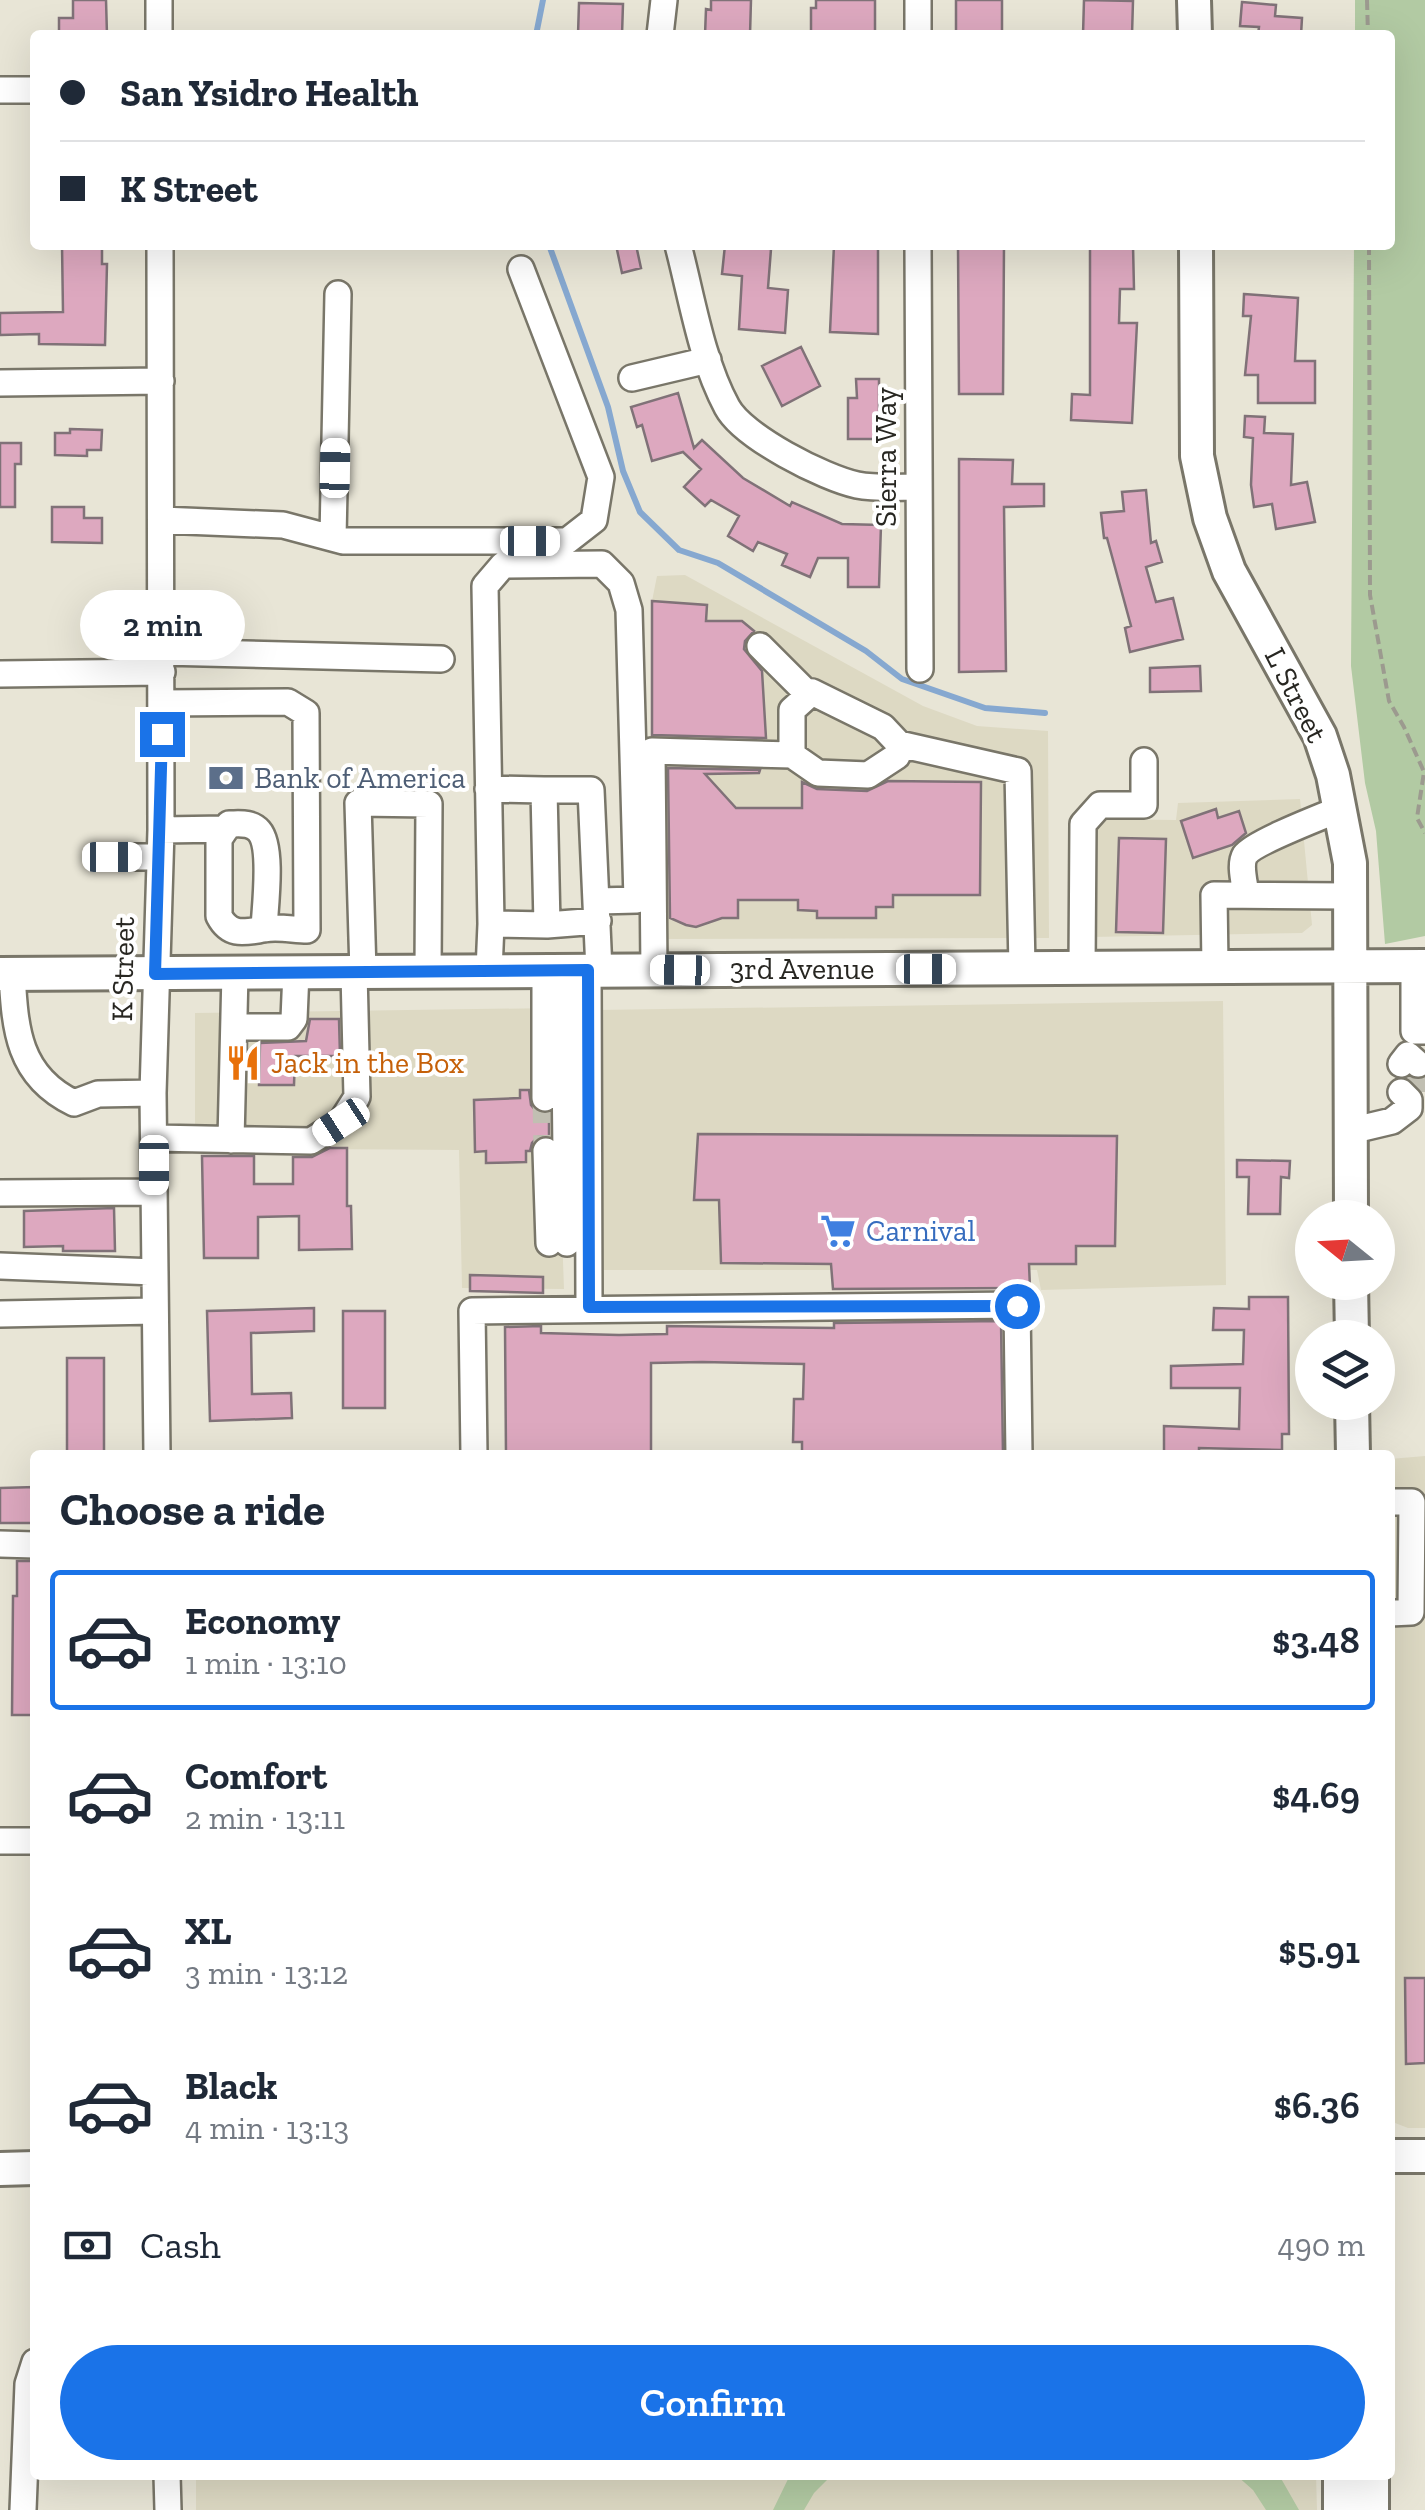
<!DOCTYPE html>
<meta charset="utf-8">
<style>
body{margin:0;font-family:"Zilla Slab",serif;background:#f2f2f3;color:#1f2937;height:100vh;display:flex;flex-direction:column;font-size:38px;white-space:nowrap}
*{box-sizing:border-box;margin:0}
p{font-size:32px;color:#747a83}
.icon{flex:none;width:55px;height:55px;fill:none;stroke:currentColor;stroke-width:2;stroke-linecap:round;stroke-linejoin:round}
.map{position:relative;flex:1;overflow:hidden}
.side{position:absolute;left:30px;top:1450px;width:1365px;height:1030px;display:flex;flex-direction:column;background:#fff;border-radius:10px;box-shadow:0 10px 40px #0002}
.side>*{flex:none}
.banner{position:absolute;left:30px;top:30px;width:1365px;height:220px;border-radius:10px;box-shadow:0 10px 40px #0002;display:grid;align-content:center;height:220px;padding:0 30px;background:#fff}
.needle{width:65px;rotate:288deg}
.fabs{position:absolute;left:1295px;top:1200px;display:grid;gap:20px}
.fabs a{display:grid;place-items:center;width:100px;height:100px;border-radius:50%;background:#fff;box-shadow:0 10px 40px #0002;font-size:50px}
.end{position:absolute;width:45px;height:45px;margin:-22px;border:12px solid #1a73e8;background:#fff;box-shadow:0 0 0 5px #fff}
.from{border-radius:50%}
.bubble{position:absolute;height:70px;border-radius:35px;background:#fff;box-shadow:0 10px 40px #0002;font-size:32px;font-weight:600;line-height:70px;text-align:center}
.car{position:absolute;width:30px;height:60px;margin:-30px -15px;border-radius:12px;box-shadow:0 0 8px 2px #0007;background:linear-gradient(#fff 24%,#345 0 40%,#fff 0 76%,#345 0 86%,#fff 0)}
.banner b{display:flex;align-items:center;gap:35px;height:95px;font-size:38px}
.banner b+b{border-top:2px solid #e0e1e3}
.banner i{width:25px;height:25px;background:#1f2937}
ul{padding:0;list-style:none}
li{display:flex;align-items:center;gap:30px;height:140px;margin:0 20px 15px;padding:0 10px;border:5px solid transparent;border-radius:10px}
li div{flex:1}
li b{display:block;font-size:38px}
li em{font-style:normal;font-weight:600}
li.on{border-color:#1a73e8}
li>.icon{width:90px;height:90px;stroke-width:1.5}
h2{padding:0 30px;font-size:45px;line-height:120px}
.pay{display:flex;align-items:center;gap:25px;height:110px;padding:0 30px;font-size:38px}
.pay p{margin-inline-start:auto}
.action{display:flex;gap:20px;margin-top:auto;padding:20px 30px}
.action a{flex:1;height:115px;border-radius:60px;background:#1a73e8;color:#fff;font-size:40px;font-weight:600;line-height:115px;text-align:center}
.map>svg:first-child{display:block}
</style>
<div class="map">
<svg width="1425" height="2510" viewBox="0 0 1425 2510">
<rect width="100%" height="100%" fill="#e8e5d6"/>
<!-- built -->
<path fill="#ddd9c3" d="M685,575L923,706L977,726L1048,731L1049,938L654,939L652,601L657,576Z
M1300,799L1312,925L1302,933L1091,937L1092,819L1176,820L1178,803Z
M1223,1001L1226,1285L1041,1290L1037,1270H597L598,1010Z
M554,1008L564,1289L462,1288L459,1150L195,1148V1013Z
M1425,1456V2128H1408L1390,2121V1459Z
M196,2475H1316L1317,2510H196Z"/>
<!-- green -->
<path fill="#b2caa3" d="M1355,0H1425V936L1385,944L1376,831L1365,783L1351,666L1354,245H1390V35H1355Z
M790,2475H832L814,2493L804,2510H773Z
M1236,2475H1279L1299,2510H1266L1253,2490Z"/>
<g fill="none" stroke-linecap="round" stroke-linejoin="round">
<!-- stream -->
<path stroke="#86a8d0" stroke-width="6" d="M536,35L543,0
M549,245L608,407L623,471L640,512L679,550L718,563L866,651L902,679L985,708L1045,713"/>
</g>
<!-- building -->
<path fill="#dda8bf" stroke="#807278" stroke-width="2.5" d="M73,0H106L107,35L59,33V18H73Z
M711,0H751L750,35H705L706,9L711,10Z
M816,0H875V35L811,32V8H816Z
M956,0H1002V35H956Z
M1084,0L1133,1L1132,35H1083Z
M1242,2L1276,5L1275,16L1302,18L1301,35H1258L1259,27L1240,26Z
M579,3L623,4L622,35H578Z
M62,245H102V264H107L105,345L39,344V334L0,335V313L63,312Z
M616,245H636L641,268L622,273Z
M725,245L771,249L768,288L788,290L785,333L739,329L742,276L722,274Z
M834,245H878V334L830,332Z
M958,245H1004L1003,394H959Z
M1090,245H1133L1134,289H1120L1119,323H1137L1132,423L1071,420L1072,394L1090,395Z
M1244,294L1298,298L1295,361H1315V403H1258V375H1245L1251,316H1243Z
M801,347L820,386L782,406L762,366Z
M856,379H879V439H848V398H857Z
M678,393L694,448L702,440L743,478L790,506L792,502L842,524L881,525L879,587H848V558H818L810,577L782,565L787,554L758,542L753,551L728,536L739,516L711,500L705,506L684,487L701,469L683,452L652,461L642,425L637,427L631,407Z
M1245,416L1265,417L1264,433L1293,434L1291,485L1307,482L1315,522L1276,529L1272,504L1254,507L1251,485L1253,438L1244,437Z
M70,429L102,430L101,450H87V456L55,455V433H70Z
M0,443H21V464H15V507H0Z
M959,459L1013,460L1012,484H1044V506L1004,507L1006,671L959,672Z
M1146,490L1151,543L1156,541L1162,562L1146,567L1156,602L1173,598L1183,639L1130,652L1125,628L1131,626L1107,538H1104L1101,513L1124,511L1122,492Z
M52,507H84V518H102V543L52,542Z
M652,601L707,605L706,621H742L754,631L745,641L744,649L762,671L766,738L652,735Z
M1200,666L1201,691L1150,692V668Z
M668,768L760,770L759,773L705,774L736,808H802V782L817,789L867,791L888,781L981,782L980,895H893V907H876V918H817V911L798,910V900H738V918H722L696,927L686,925L670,918Z
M1216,809L1218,818L1239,811L1246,833L1232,845L1193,858L1181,821Z
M1119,838L1166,839L1163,933L1116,932Z
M310,1019H339L340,1056H295L294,1085H259L260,1043L306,1041Z
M520,1090H529L531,1105L536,1111L549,1113V1136L538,1137L532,1143L530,1151H526V1162L486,1163V1151L475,1152L474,1100L520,1098Z
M698,1134L1117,1136L1115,1246H1076V1264H1029L1030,1288L833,1289L831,1264L721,1263L719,1200H694Z
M330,1148H347V1206H351L352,1249L299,1250V1216L258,1217V1258H204L202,1156H254V1184H293V1157H312Z
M1237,1160L1290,1161L1289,1178L1281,1177L1280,1214H1248L1249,1177H1237Z
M114,1208L115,1251H63V1246L24,1247V1211Z
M470,1275L543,1277V1293L470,1291Z
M1249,1297H1288L1289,1434H1282V1450L1199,1448V1455H1164V1426L1239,1429L1240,1388H1171V1366L1243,1364L1244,1330H1213L1214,1308L1249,1309Z
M314,1308V1331L251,1333L252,1394L291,1393L292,1418L210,1421L207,1311Z
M343,1311H385V1408H343Z
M1001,1321L1003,1455H802V1442H793L794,1399H803L804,1364L702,1362L651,1363V1455H506L505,1327L541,1326V1333L619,1335L667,1334V1326L834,1328V1323Z
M67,1358H104V1454H67Z
M35,1487V1523H0V1488Z
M17,1561H35V1715H12L13,1596H17Z
M1405,1978H1425V2063L1406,2064Z"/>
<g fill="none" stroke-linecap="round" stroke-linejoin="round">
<!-- minor-tunnel -->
<path stroke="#c1bfb2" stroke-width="25" stroke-dasharray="25 12" stroke-linecap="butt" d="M1418,1092V1064
M545,1098L546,1151"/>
<defs>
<path id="minor" d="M918,0V35
M159,35V0
M660,35L664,0
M0,90H35
M678,245C692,298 701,359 727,407C743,437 824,478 857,485C878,489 898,487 919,487
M918,245L920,669
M632,378L708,360
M0,383L161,381
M161,520L283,525L343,541H567L594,520L601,477L521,269
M333,538L338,294
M760,646L809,695
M162,652L441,659
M0,674L162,672
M162,703L288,702L306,713L307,930C294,930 277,926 264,929C245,932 230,937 219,916V839L229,824C240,824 251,822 259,831C273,847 265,907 264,928
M899,744L897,756L868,775L818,773L792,755V710L812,692L883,727L899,744L1018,771L1022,968
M488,789L544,790L547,925L598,921
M544,790H591L599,971
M161,830L226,829
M112,857H159
M1246,895C1245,884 1239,865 1245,855C1253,843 1323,816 1340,809
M547,925L491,924L485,586L503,565L602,564L621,583L629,610L637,900L598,901
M1414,966V1031H1425
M1215,967L1214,895L1350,896
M1082,968L1083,824L1100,805H1144V761
M654,970L652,751L792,755
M489,971L491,924
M545,971V1098
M564,971L567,1243
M588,971L589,1307
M363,972L358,803L429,804L428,971
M12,974C15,1029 18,1076 74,1103L98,1094L153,1093
M234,1027H288L294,1019L296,972
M1401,1064L1408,1055L1418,1064
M1350,1131L1392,1121L1409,1108V1100L1401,1092
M154,1138L311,1141L341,1122L357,1097L354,972
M231,1140L235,973
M546,1151L549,1243
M0,1193L154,1192
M0,1266L155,1272
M0,1314L155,1311
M157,1455L153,1093L161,830L160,245
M474,1455L472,1311L1017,1305L1019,1455
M1390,1502H1412L1411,1612L1390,1613
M0,1544L35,1545
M0,1841H35
M167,2475L168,2510
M23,2510L28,2384L35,2362"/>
<path id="major" d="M1194,0L1195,35
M1196,245L1197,456L1210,518L1229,571L1320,736L1333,775L1350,863L1351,1218
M0,974L1425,966
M1351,1282L1352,1338
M1352,1402L1353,1455
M1390,2156H1425
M0,2169L35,2168
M1340,2475V2510
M1372,2475V2510"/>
</defs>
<!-- minor casing -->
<use href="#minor" stroke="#797669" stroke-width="30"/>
<!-- major casing -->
<use href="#major" stroke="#797669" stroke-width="38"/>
<!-- path -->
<path stroke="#9c9a8f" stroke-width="4" stroke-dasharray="10 5" stroke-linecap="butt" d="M1367,0L1368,35
M1369,245L1370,595L1389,701L1404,727L1424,772L1417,818L1425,833"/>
<!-- minor -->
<use href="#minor" stroke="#fff" stroke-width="25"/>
<!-- major -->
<use href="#major" stroke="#fff" stroke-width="32"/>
</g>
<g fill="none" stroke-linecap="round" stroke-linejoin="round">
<!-- route -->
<path stroke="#1a73e8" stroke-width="12" d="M162,734L155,974L588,970L589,1307L1017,1306"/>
</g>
<!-- icons -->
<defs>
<symbol id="bank-bare" viewBox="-9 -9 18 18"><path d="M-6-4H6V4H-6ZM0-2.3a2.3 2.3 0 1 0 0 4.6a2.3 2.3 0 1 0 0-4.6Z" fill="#5c6f8a" stroke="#fff" stroke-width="2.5" paint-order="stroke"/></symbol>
<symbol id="restaurant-bare" viewBox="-9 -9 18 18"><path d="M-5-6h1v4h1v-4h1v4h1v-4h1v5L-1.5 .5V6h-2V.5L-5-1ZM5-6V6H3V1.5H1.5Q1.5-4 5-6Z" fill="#e8710a" stroke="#fff" stroke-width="2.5" paint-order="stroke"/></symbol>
<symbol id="supermarket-bare" viewBox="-9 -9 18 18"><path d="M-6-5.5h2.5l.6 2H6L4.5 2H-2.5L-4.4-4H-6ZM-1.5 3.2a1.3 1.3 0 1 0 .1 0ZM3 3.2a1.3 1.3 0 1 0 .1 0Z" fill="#3f7fe0" stroke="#fff" stroke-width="2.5" paint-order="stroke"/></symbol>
</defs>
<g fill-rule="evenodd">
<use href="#bank-bare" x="201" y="753" width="50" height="50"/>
<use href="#restaurant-bare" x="218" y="1038" width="50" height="50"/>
<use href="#supermarket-bare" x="813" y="1206" width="50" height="50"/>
</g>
<g text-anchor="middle" stroke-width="8" stroke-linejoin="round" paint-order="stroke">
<!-- street labels -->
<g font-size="30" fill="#272621" stroke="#fff">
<text transform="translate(886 457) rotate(-90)" y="10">Sierra Way</text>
<text transform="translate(1296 695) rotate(63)" y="10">L Street</text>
<text transform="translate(123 969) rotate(-89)" y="10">K Street</text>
<text x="802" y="979">3rd Avenue</text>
</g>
<!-- service labels -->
<g font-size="30" fill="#4e5e75" stroke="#fff" text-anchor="start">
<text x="254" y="788">Bank of America</text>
</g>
<!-- food labels -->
<g font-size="30" fill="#c56008" stroke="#fff" text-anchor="start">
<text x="271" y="1073">Jack in the Box</text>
</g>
<!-- shop labels -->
<g font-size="30" fill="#366cbe" stroke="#fff" text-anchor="start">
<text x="866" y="1241">Carnival</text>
</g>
</g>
</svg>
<div class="fabs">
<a><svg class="needle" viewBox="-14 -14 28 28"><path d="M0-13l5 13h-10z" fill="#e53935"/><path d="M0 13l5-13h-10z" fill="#747a83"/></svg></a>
<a><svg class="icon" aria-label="layers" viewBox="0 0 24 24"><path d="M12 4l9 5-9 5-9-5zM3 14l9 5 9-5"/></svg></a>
</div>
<i class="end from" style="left:1017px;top:1306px"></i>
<i class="end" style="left:162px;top:734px"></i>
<div class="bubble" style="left:80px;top:590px;width:165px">2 min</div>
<i class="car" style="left:335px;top:468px;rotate:1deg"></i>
<i class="car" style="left:530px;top:541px;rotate:90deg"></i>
<i class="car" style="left:112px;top:857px;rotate:90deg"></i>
<i class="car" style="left:926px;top:969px;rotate:90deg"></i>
<i class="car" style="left:680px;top:970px;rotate:271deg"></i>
<i class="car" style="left:341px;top:1122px;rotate:237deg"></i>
<i class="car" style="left:154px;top:1165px;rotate:180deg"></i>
<div class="banner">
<b><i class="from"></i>San Ysidro Health</b>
<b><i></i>K Street</b>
</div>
<section class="side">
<h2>Choose a ride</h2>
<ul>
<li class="on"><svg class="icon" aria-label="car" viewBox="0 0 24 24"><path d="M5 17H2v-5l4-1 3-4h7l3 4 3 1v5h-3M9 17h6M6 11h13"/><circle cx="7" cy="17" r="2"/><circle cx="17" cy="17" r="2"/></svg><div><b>Economy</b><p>1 min · 13:10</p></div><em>$3.48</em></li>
<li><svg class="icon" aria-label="car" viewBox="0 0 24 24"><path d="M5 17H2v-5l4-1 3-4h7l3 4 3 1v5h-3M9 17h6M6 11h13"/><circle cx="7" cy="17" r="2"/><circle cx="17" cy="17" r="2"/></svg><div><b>Comfort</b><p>2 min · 13:11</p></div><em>$4.69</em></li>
<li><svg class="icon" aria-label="car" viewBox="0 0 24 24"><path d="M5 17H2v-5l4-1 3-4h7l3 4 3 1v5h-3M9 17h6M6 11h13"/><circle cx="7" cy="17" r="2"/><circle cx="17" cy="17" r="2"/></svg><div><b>XL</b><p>3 min · 13:12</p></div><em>$5.91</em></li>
<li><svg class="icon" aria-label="car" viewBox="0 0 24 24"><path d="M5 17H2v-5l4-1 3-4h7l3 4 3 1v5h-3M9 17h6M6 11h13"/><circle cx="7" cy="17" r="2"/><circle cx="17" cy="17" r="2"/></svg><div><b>Black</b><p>4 min · 13:13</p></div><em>$6.36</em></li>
</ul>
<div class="pay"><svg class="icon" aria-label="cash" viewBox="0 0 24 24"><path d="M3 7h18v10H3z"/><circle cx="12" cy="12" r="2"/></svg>Cash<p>490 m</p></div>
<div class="action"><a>Confirm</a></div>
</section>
</div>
